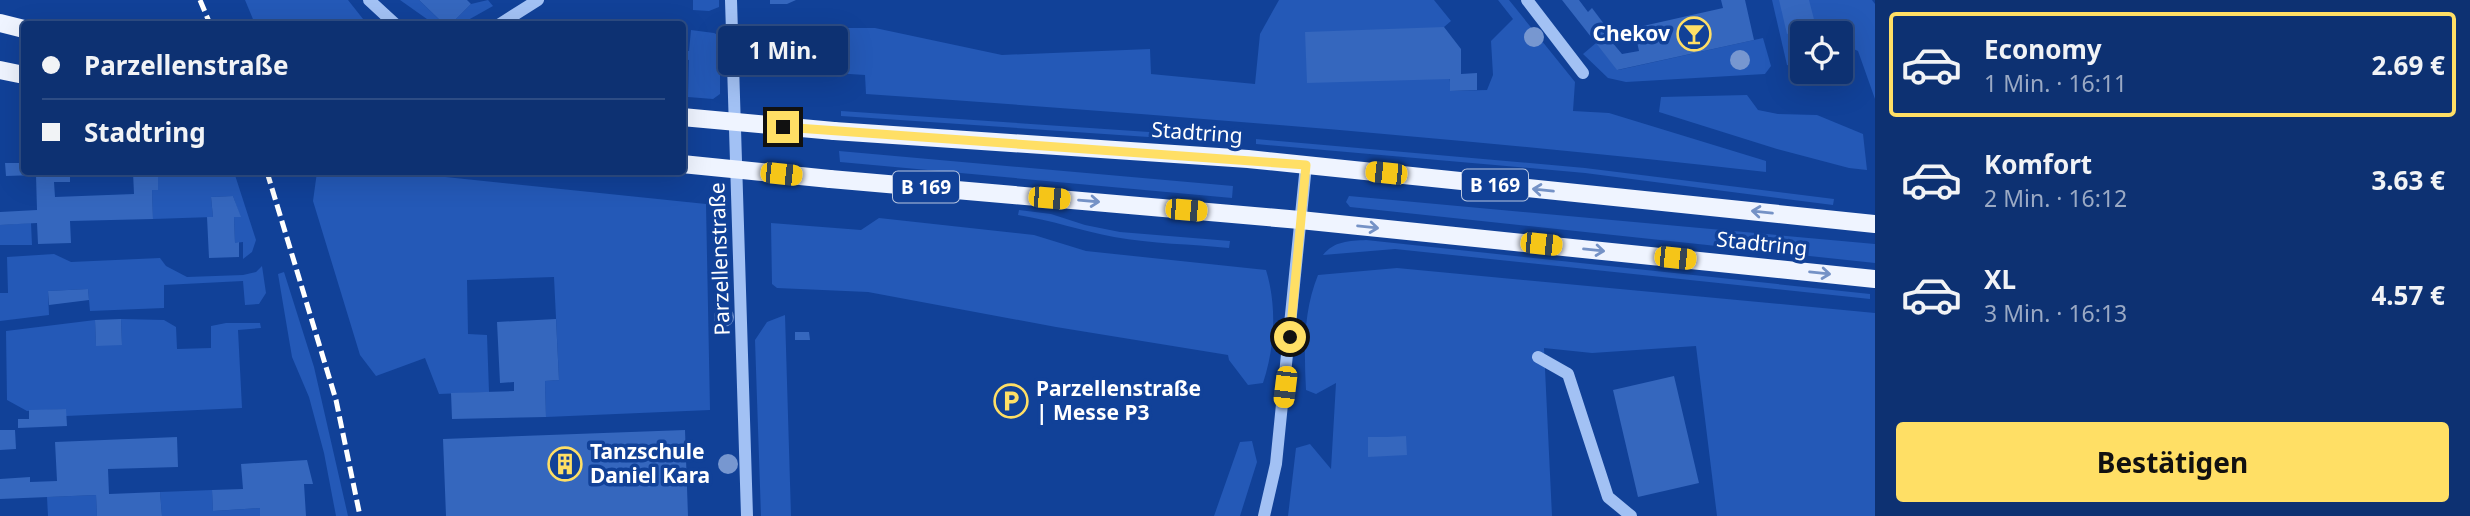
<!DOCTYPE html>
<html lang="de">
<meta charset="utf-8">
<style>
body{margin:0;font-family:"Noto Sans",sans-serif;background:#1b3d7a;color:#f1f3f6;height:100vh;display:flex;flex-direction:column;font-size:26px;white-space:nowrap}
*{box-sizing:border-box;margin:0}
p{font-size:23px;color:#9aa9c4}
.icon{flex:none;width:38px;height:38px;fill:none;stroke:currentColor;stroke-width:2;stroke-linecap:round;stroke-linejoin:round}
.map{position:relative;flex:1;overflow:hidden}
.sheet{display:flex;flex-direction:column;background:#0d3172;width:595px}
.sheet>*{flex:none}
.banner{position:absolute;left:21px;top:21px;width:665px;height:154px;border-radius:7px;box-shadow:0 7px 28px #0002,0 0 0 2px #2d4c84;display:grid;align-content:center;height:154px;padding:0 21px;background:#0d3172}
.fabs{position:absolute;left:1790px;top:21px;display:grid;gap:14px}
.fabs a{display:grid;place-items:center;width:63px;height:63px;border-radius:7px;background:#0d3172;box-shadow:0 7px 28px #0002,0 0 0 2px #2d4c84;font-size:35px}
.end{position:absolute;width:32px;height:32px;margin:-16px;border:9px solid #ffdf65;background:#111;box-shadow:0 0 0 4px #111}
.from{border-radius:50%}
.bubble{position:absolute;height:49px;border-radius:7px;background:#0d3172;box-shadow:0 7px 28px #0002,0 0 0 2px #2d4c84;font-size:23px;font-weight:700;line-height:49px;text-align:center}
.car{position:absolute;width:21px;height:42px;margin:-21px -10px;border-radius:9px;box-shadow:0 0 5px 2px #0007;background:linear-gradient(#f5c518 24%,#345 0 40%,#f5c518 0 76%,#345 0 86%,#f5c518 0)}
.banner b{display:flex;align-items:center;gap:24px;height:66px;font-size:26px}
.banner b+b{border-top:2px solid #2d4c84}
.banner i{width:18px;height:18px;background:#f1f3f6}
ul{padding:12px 0 0;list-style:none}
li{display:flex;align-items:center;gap:21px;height:105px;margin:0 14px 10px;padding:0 7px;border:4px solid transparent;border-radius:7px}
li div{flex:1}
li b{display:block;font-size:26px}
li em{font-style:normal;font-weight:700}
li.current{border-color:#ffdf65}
li>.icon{width:63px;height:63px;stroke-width:1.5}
.cta{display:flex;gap:14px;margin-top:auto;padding:14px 21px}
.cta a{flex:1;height:80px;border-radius:7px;background:#ffdf65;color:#111;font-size:28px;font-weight:700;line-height:80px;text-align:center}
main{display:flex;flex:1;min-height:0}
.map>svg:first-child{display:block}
</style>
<main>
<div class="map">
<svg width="1875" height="516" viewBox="0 0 1875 516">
<rect width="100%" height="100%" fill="#114198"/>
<!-- green -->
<path fill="#2459b7" d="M245,0H348L367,24H255Z
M400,0H419L444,24H434Z
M488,0L493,6L461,24H451L471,4Z
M693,0H719V7L709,11L693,10Z
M1279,0H1434L1451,21L1444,27L1451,91L1487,90L1493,75L1491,41L1513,19L1498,0H1509L1575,82L1573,111L1609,113L1766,161V172C1466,138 1166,115 866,94L865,75L759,68V28H875L1002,55L1150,49L1151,74L1255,84L1260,34Z
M1772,0H1872L1875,4V99L1858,51L1849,47L1841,55V33H1802V69L1787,65Z
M691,30L714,33L720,36V94L713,99L688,97L689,60L683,59V51H689Z
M1763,38L1771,66L1765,74L1626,82L1608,78L1583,54L1596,43L1618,70Z
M1747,95L1758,110L1778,114L1817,115L1863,134L1867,170L1849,168L1777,149L1659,112L1661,97Z
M841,111L1238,138L1237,143L841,116Z
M1256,139L1585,168L1834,199L1833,205L1585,173L1256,144Z
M839,151L1233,186L1232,198L840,162Z
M158,172H234L256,240L252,252L243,259V242L235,243L234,217L240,216L233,196L211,197L213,217L153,219L152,190L158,189Z
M317,172H398L706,204L710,410L546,417L545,381L559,380L554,277L467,280L468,334L487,335L489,392L439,394L425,358L376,376L360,355L313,201Z
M1349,196L1875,244V263L1350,207L1346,202Z
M1019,210L1051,214L1085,225L1120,232L1230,241L1229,248C1191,244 1152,244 1114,237C1082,231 1051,220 1018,215Z
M879,218L1034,235L1086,251L1266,270C1277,306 1275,347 1263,383L1248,385L1229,360L1228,355L1056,327L868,292L777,288L772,284L771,223L861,230Z
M31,223L32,245H0V225Z
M1366,240L1870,294V299L1395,249L1323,255C1334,241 1349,241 1366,240Z
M54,254L71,262L160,258L166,266L187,277L243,275L256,272L262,266L266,293L259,304L245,305L243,281L164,285V308L90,311L88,289L48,291L49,315L0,321V293H8L7,257Z
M1397,268L1875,313V516H1717L1696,346L1592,353L1544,348L1552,516H1288L1296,448L1310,444L1331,469L1336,383L1316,394L1306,390C1304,351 1303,312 1318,275Z
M284,272L314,367L348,516H336L324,453L309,397L292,357L278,274Z
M785,315L791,516H761L755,340L767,322Z
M121,319L164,320L176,327L177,349L211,348V326L226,323H260L261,328L238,330L242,408L66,416V409L27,411L7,400L6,331L95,320L96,345H122Z
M1252,441L1257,462L1240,516H1214L1240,442Z
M212,490L213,511L260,508V516H162L160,492Z
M96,495L97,516H48L47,497Z"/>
<!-- building -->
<path fill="#3567be" d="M419,0H467L471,4L451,24H444Z
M770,0H796L787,4H770Z
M1562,0H1579L1588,12L1592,8L1610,32L1606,35L1622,54L1639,51L1634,28L1723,8L1721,0H1745L1754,40L1617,70Z
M1779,0H1809L1816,27L1787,34Z
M1444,27L1461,49V74L1477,73V90L1450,91V79L1307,83L1305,32Z
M5,163H24V172H70V182H54L55,197L134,194L133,172H158V190H152L153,219L70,221L71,243L38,244L37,223L0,225V212L37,210L36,175L6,176Z
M233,196L241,217H234L235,243L239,242V257L209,258L207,217H213L211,197Z
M88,289L89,300L49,305L48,291Z
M121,319L122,345L96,346L95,320Z
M556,319L559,380L545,381L546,417L452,419L451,393L514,391V382L500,383L497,322Z
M795,332H809L810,340H795Z
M1674,376L1699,483L1638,497L1613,390Z
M66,409L67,426L18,428V419H29V410Z
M0,430H15L16,449L0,450Z
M685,430L688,516H446L443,439Z
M177,437L178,467L108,469L109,494L160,492L162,516H97L96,495L0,499V479L30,477V482L57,481L55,442Z
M1387,437L1406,436L1407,455L1368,457V437Z
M307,460L313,484H304L306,516H260V508L213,511L212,490L243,489L241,464Z"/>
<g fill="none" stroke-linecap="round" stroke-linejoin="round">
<!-- minor -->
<path stroke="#a2c1f4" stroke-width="12" d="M369,0L395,24
M731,0L747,516
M1527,0L1583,73
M500,24L538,0
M1538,357L1568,374L1608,497L1631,516
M1264,516L1276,464L1306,165"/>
<!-- major -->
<path stroke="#eff4ff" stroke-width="18" d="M0,23L24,29
M0,70L24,75
M834,131L1248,159L1875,224
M830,179L1300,220L1875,279"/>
<!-- rail -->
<path stroke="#fff" stroke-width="5" stroke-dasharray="12 5" stroke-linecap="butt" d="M200,0L210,24
M267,172L336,400L360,516"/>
<!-- major-bridge -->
<path stroke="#eff4ff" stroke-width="18" d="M682,117L834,131
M682,164L830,179"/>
</g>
<!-- trees -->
<g fill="#7797d0">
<circle cx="1534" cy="37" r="10"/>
<circle cx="1740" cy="60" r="10"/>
<circle cx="724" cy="317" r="10"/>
<circle cx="728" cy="464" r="10"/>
</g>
<!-- one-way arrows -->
<defs><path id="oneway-shaft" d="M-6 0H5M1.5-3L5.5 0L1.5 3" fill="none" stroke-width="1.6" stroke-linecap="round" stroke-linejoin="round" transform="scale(1.75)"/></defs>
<g stroke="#7592c6">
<use href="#oneway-shaft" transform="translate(1543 190) rotate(-174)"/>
<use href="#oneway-shaft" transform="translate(1089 201) rotate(5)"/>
<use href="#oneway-shaft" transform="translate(1762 212) rotate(-174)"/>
<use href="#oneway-shaft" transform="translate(1368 227) rotate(6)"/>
<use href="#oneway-shaft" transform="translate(1594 250) rotate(6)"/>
<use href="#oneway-shaft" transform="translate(1820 273) rotate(6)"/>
</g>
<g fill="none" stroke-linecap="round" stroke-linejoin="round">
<!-- route -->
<path stroke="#ffdf65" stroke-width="9" d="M783,127L1306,165L1290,337"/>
</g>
<!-- icons -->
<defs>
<symbol id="bar-ring" viewBox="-11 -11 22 22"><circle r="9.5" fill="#114198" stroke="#ffdf65" stroke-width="1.5"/><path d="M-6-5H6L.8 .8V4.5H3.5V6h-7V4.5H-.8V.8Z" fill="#ffdf65"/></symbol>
<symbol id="parking-ring" viewBox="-11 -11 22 22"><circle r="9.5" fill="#114198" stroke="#ffdf65" stroke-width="1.5"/><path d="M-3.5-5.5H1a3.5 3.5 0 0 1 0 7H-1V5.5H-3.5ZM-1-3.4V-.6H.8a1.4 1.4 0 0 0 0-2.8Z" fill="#ffdf65"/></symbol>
<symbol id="building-ring" viewBox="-11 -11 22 22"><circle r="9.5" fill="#114198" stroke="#ffdf65" stroke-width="1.5"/><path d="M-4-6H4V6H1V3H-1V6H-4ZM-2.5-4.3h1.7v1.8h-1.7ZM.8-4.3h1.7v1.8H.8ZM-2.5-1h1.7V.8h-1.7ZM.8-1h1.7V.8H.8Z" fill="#ffdf65"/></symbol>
</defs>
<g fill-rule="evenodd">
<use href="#bar-ring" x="1675" y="15" width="38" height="38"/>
<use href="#parking-ring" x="992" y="382" width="38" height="38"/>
<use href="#building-ring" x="546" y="445" width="38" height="38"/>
</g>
<g text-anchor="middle" stroke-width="7" stroke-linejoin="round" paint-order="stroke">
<!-- shield labels -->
<g fill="#114198" stroke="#b8c6e0" stroke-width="2">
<rect x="1462" y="169.5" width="66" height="31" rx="5"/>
<rect x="893" y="171.5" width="66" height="31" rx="5"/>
</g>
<g font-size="19" font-weight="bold" fill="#fff">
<text x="1495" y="192">B 169</text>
<text x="926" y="194">B 169</text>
</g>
<!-- poi labels -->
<g font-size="21" font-weight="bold" fill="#fff" stroke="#114198" text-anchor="start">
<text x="1670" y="41" text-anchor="end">Chekov</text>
<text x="1036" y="396">Parzellenstraße<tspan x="1036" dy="24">| Messe P3</tspan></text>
<text x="590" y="459">Tanzschule<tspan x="590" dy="24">Daniel Kara</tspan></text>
</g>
<!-- street labels -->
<g font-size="21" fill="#fff" stroke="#114198">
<text transform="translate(1197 133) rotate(4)" y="7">Stadtring</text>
<text transform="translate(1762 244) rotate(6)" y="7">Stadtring</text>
<text transform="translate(720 259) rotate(-92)" y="7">Parzellenstraße</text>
</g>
</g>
</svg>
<div class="fabs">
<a><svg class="icon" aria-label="locate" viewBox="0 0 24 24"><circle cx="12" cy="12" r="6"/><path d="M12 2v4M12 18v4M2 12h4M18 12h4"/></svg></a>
</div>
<i class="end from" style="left:1290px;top:337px"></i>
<i class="end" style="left:783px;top:127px"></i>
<div class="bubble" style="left:718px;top:26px;width:130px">1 Min.</div>
<i class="car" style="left:1386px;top:173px;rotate:276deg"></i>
<i class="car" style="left:781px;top:174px;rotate:96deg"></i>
<i class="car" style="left:1049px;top:198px;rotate:95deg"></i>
<i class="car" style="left:1186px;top:210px;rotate:95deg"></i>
<i class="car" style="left:1541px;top:244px;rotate:96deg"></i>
<i class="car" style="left:1675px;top:258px;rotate:96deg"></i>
<i class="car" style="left:1285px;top:387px;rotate:187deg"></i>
<div class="banner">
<b><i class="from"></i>Parzellenstraße</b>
<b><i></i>Stadtring</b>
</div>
</div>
<section class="sheet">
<ul>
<li class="current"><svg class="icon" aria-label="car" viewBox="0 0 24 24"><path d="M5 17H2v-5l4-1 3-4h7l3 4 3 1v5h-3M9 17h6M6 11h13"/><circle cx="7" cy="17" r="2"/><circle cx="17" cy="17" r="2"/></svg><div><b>Economy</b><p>1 Min. · 16:11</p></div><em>2.69 €</em></li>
<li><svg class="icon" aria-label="car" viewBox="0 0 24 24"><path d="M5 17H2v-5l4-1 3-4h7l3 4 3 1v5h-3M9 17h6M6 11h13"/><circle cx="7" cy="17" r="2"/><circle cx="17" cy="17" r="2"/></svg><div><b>Komfort</b><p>2 Min. · 16:12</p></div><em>3.63 €</em></li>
<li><svg class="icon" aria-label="car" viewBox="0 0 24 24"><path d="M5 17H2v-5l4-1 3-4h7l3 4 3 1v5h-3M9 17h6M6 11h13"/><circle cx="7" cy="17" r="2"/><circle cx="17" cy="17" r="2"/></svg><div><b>XL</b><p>3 Min. · 16:13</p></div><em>4.57 €</em></li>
</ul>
<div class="cta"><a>Bestätigen</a></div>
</section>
</main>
